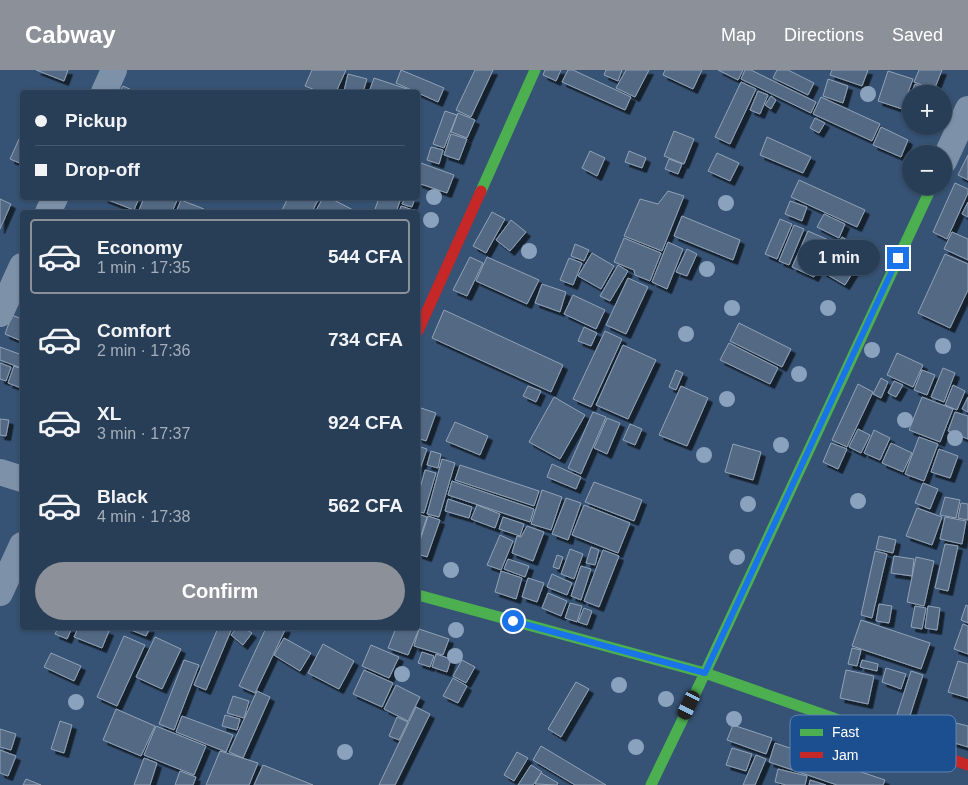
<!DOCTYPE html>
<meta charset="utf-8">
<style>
body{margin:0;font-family:Arial,sans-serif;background:#344961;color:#f1f3f6;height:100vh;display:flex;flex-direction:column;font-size:19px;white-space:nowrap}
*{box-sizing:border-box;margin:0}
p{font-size:16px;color:#a5aeba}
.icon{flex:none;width:28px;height:28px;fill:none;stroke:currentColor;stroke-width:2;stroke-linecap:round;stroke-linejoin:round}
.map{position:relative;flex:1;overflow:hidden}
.details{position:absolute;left:20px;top:140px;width:400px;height:420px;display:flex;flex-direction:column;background:#283e57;border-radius:5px;box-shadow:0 1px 4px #0004,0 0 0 1px #44576d}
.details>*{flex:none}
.banner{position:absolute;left:20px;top:20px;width:400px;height:110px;border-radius:5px;box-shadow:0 1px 4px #0004,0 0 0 1px #44576d;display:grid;align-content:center;height:110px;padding:0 15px;background:#283e57}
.controls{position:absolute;left:902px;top:15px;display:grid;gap:10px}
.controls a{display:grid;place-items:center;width:50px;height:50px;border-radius:50%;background:#283e57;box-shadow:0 1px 4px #0004,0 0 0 1px #44576d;font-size:25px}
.end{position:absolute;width:22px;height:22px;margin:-11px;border:6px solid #1a73e8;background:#fff;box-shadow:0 0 0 2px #fff}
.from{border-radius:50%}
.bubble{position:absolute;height:35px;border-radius:18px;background:#283e57;box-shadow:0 1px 4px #0004,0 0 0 1px #44576d;font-size:16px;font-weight:700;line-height:35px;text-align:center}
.car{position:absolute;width:15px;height:30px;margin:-15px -8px;border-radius:6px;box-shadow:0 0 4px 1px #0007;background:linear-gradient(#222 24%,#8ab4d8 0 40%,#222 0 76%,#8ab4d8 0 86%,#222 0)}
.banner b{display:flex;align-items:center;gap:18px;height:48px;font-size:19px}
.banner b+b{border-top:1px solid #44576d}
.banner i{width:12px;height:12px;background:#f1f3f6}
ul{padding:9px 0 0;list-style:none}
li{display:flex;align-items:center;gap:15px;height:75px;margin:0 10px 8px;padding:0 5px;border:2px solid transparent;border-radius:5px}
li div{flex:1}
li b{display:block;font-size:19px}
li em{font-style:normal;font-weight:700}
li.current{border-color:#8c9099}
li>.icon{width:45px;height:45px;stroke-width:1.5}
.button{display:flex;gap:10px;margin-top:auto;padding:10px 15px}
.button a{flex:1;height:58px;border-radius:30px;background:#8c9099;color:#fff;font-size:20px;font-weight:700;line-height:58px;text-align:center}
header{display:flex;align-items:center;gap:30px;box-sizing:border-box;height:70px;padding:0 25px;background:#8c9099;color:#fff}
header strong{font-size:24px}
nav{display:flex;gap:28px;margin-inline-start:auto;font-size:18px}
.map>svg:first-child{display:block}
</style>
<header>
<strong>Cabway</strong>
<nav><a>Map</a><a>Directions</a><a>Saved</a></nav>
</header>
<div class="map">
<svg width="968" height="715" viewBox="0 0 968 715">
<defs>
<filter id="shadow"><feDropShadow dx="4.5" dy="4.5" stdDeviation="0" flood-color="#0009"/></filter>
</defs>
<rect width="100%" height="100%" fill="#365274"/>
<!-- building -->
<path fill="#526984" stroke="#92a2b6" filter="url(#shadow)" d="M36,0H68L64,11Z
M312,0H346L336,22H320L305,16Z
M401,0L444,18L438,32L396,13Z
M475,0H493L471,47L456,40Z
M545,0H561L556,11L543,5Z
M568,0H573L631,27L625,40L562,12Z
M606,0H622L618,11L604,5Z
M626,0H649L635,27L616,18Z
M665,0H702L693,19L663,5Z
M718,0H743L738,10Z
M745,0H751L816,32L811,43L741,9Z
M777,0H788L814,13L808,25L773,8Z
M832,0H868L862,16L830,5Z
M919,0H942L934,20L914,12Z
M888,1L913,9L902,39L878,31Z
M348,4L367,9L363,22L344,21Z
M374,8L407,19L406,22H369Z
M828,9L848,16L843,33L823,26Z
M741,12L756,19L730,74L715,67Z
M915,14L932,22V24H911V30L909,29Z
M123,16L136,22H119Z
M758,21L768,25L760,44L750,40Z
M771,26L776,30L771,39L765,35Z
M821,27L880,54L872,71L813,44Z
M445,41L457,45L444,78L433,74Z
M458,43L475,50L467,68L451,62Z
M815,48L825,53L819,63L810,58Z
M881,57L908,70L901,87L873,75Z
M674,61L694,69L684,94L664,86Z
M451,64L467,69L459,90L444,85Z
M20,67L22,68V94L10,89Z
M767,67L811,87L803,103L760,85Z
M431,77L443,80L439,94L427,90Z
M590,81L605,88L597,106L582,98Z
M629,81L646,88L642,98L625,92Z
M717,83L739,93L730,111L708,101Z
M968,85V110L958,105Z
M669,89L682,94L678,104L665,99Z
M418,92L454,105L447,123L418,113Z
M799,110L865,140L857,157L791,127Z
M955,113L968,119V123L947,169L933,162Z
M668,121L684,126L662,181L624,166L640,129L658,134Z
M103,128H139L134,140Z
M144,128H178L172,142H145L139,140Z
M288,128H319L312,142H281Z
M323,128H330L357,142H315Z
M379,128H401L396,142H374Z
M405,128H415L412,137L402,134Z
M0,129L11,134L0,159Z
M181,130L204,139L203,142H176Z
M790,131L807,137L802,151L785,144Z
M968,132V147L962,144Z
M401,136L416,141L415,142H399Z
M492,142L505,149L486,183L473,176Z
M824,144L845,154L839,168L817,157Z
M682,146L740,170L733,190L674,166Z
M780,149L792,154L777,189L765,184Z
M511,150L526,162L510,181L496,170Z
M794,155L804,159L789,195L779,191Z
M808,161L831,171L814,207L792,197Z
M952,162L968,169V190L944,179Z
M842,167L866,181L845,215L821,201Z
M624,168L661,183L650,211L635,205L634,200L614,192Z
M668,172L683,179L667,219L652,212Z
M575,174L589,180L584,191L571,186Z
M687,179L697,184L687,206L676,202Z
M592,183L614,196L601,219L578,206Z
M945,184L968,194V220L950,258L918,243Z
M470,187L483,193L467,226L453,220Z
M487,187L539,210L527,234L476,211Z
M569,188L582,193L573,215L560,210Z
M618,195L628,201L610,231L600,226Z
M628,208L648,217L626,264L606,255Z
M542,214L566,222L560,242L535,233Z
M573,225L605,240L596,259L564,244Z
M444,240L563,295L551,322L432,268Z
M12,245L22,249V261L19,270L5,264Z
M739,253L791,279L782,297L730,271Z
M584,257L597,263L591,276L578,271Z
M605,261L622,269L591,337L573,329Z
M729,273L778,298L770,314L720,290Z
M623,275L656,290L628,349L596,335Z
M0,277L22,285L21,298L0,290Z
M897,283L923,295L913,317L887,305Z
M0,293L11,297L6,311L0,309Z
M14,296L22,299L21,318L8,313Z
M943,298L955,303L944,332L931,327Z
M676,300L683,303L676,320L669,317Z
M922,300L935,305L927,325L914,320Z
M881,308L888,312L881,328L873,324Z
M894,311L903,315L896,327L888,323Z
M858,314L873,322L847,377L832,370Z
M953,315L965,321L957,340L945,335Z
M528,316L541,321L536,332L523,326Z
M681,316L708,328L687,376L659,365Z
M554,327L585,345L560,389L529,372Z
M922,327L953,339L940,372L909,360Z
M968,327V342L962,339Z
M418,337L436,343L426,371L418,368Z
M593,342L606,347L581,404L568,398Z
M955,342L968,346V369L948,361Z
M607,348L620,353L607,384L594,378Z
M0,349L9,350L6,366L0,365Z
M455,352L488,366L480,385L446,371Z
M630,354L642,359L635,375L623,370Z
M858,359L870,365L861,383L849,377Z
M874,360L890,368L880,390L864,383Z
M919,367L938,374L924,411L905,404Z
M831,373L847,379L838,399L823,392Z
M891,373L912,383L903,402L882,393Z
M733,374L761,382L753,410L725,402Z
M418,376L427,379L418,405Z
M939,379L958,386L950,408L931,402Z
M431,381L441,384L438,398L427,395Z
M442,389L455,393L439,447L427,444Z
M552,394L581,407L576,419L547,407Z
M460,395L539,421L534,436L455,410Z
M425,400L436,403L424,443L418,441V426Z
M452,411L534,439L530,452L448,425Z
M594,412L642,430L634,451L585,432Z
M923,413L938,419L930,439L915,433Z
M542,420L562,427L551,460L531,454Z
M945,427L960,430L956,448L940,445Z
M566,428L581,433L568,470L552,464Z
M448,429L472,437L469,448L445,441Z
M961,433L968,434V450L958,448Z
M477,435L500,444L495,458L471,449Z
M584,435L630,453L618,483L572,465Z
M917,438L942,447L932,475L906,466Z
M418,444L427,447L418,474Z
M428,446L440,450L427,487L418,484V477Z
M503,447L524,454L520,466L499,459Z
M945,447L966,451L962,474L940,469Z
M527,456L544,462L533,491L512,483L517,466L521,467Z
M500,465L513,471L501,500L487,495Z
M879,466L896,470L893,483L876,479Z
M945,474L958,476L948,521L935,518Z
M591,477L599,480L595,495L586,493Z
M570,479L583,484L574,509L561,504Z
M603,480L619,486L599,537L584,531Z
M875,481L887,484L872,548L861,545Z
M557,485L563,487L559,499L553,497Z
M894,486L914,489L912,506L891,503Z
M916,487L934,491L924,536L907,532Z
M508,489L529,496L525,507L504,499Z
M581,496L591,499L581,530L571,526Z
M501,501L522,508L516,529L495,522Z
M552,504L572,513L567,525L547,517Z
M528,508L544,513L537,532L522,527Z
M548,523L567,531L561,546L542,538Z
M570,533L582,536L577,552L565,548Z
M879,534L892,536L889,553L876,551Z
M966,535L968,536V553L961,550Z
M915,536L926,538L922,559L911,557Z
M928,536L940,538L937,560L925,558Z
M584,538L592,541L587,555L578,552Z
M861,550L930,573L921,599L852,576Z
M963,554L968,556V584L954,579Z
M418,557H420L408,585L388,578L396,558Z
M58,558H72L67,569L55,564Z
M78,558H100L109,561L102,578L74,567Z
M126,558H150L146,566Z
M218,558H232L206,620L194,615Z
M237,558H244L252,563L243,575L231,565Z
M266,558H286L255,623L239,616Z
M419,559L449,569L443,585L414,576Z
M124,566L145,575L117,636L97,627Z
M155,567L181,579L162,619L136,607Z
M284,568L311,583L300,601L274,585Z
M323,574L354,591L339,619L308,603Z
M371,575L399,587L389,608L362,596Z
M852,578L861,580L857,596L848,594Z
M422,582L434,586L430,597L418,593Z
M51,583L81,596L74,611L44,597Z
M436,584L451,589L447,602L432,597Z
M184,590L199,595L174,660L159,654Z
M462,590L475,597L466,613L453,606Z
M862,590L878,594L877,601L860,597Z
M958,591L968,594V628L948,622Z
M886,598L906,604L901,619L882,612Z
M364,600L393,613L382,637L353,624Z
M846,600L874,606L868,634L840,628Z
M911,601L923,605L906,658L894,654Z
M453,608L467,616L458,633L443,626Z
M576,612L589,619L561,667L548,659Z
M396,615L420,627L408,651L384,639Z
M257,621L270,627L243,688L229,682Z
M233,626L249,631L244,648L227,643Z
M416,637L430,644L395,715H379Z
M116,639L155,656L141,686L103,670Z
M225,645L240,649L237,660L222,656Z
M182,646L233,665L226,682L176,662Z
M397,647L408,652L399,670L389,666Z
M60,651L72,655L64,683L51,679Z
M956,653L968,656V677L951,672Z
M733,655L772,668L766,684L727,670Z
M156,656L206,676L194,705L144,685Z
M0,659L16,664L11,680L0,677Z
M775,673L885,710L883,715H837L769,692Z
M541,676L606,715H575L533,690Z
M732,678L752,684L746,701L726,695Z
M0,680L16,686L8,706L0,703Z
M220,681L258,693L249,715H206Z
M517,682L528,688L514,711L504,705Z
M756,685L766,689L755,715H743Z
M144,688L157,693L150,715H134Z
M263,695L313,715H254Z
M531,695L542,702L533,715H518Z
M778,699L807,706L805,715H786L775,712Z
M180,701L196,707L193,715H175Z
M541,703L558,713L557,715L535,714Z
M26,709L41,715H23Z
M810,710L826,715H809Z"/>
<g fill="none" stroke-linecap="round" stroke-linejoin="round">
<!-- street -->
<path stroke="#7d92a8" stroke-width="26" d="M104,22L114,0
M944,91L968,39
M48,142L55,128
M0,244L22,196
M0,402L22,409
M0,523L22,475"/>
<!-- fast -->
<path stroke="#4caf50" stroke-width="11" d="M481,121L535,0
M418,525L705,603L879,664
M651,715L705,603L932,116"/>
<!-- jam -->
<path stroke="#c62828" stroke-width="11" d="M418,261L481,121
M879,664L968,695"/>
</g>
<!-- trees -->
<g fill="#8aa2be">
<circle cx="868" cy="24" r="8"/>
<circle cx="434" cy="127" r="8"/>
<circle cx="726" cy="133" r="8"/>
<circle cx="431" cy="150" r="8"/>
<circle cx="529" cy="181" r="8"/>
<circle cx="707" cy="199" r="8"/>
<circle cx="732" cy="238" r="8"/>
<circle cx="828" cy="238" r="8"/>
<circle cx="686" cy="264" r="8"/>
<circle cx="943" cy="276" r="8"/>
<circle cx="872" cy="280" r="8"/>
<circle cx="799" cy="304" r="8"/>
<circle cx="727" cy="329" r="8"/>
<circle cx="905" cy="350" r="8"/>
<circle cx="955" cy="368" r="8"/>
<circle cx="781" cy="375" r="8"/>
<circle cx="704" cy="385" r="8"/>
<circle cx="858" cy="431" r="8"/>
<circle cx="748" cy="434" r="8"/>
<circle cx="737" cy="487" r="8"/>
<circle cx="451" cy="500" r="8"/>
<circle cx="456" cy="560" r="8"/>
<circle cx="455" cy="586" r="8"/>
<circle cx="402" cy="604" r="8"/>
<circle cx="619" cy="615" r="8"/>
<circle cx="666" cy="629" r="8"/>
<circle cx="76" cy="632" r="8"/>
<circle cx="734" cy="649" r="8"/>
<circle cx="636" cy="677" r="8"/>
<circle cx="345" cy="682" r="8"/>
</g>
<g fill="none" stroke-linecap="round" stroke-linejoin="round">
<!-- route -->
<path stroke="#1a73e8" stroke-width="6" d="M513,551L705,603L898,188"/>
</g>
<!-- legend -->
<rect x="790" y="645" width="166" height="57" rx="8" fill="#1b4f8f" stroke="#5f84b1" stroke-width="1"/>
<rect x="800" y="659" width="23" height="7" fill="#4caf50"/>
<rect x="800" y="682" width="23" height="6" fill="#c62828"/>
<g font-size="14" fill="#fff">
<text x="832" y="667">Fast</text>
<text x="832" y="690">Jam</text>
</g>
</svg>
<div class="controls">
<a>+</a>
<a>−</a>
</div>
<i class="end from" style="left:513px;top:551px"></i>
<i class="end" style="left:898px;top:188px"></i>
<div class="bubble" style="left:798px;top:170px;width:82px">1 min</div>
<i class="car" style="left:689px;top:635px;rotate:206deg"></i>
<div class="banner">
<b><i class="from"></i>Pickup</b>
<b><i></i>Drop-off</b>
</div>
<section class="details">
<ul>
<li class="current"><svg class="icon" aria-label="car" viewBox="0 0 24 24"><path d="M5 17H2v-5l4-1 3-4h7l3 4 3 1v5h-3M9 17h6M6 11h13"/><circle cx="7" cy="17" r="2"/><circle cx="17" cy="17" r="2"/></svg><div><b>Economy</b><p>1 min · 17:35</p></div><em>544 CFA</em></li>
<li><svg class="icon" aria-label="car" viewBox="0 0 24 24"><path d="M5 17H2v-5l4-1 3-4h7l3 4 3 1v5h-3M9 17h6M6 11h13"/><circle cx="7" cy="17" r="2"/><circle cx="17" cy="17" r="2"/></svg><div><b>Comfort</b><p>2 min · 17:36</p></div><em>734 CFA</em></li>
<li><svg class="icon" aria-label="car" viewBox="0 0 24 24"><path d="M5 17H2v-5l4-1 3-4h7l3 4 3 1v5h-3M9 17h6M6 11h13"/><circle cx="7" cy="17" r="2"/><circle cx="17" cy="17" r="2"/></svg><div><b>XL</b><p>3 min · 17:37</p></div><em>924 CFA</em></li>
<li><svg class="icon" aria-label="car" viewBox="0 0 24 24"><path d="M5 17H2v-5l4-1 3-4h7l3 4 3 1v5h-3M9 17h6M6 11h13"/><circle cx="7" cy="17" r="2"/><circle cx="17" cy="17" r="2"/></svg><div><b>Black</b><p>4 min · 17:38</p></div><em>562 CFA</em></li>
</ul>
<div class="button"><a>Confirm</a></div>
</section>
</div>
